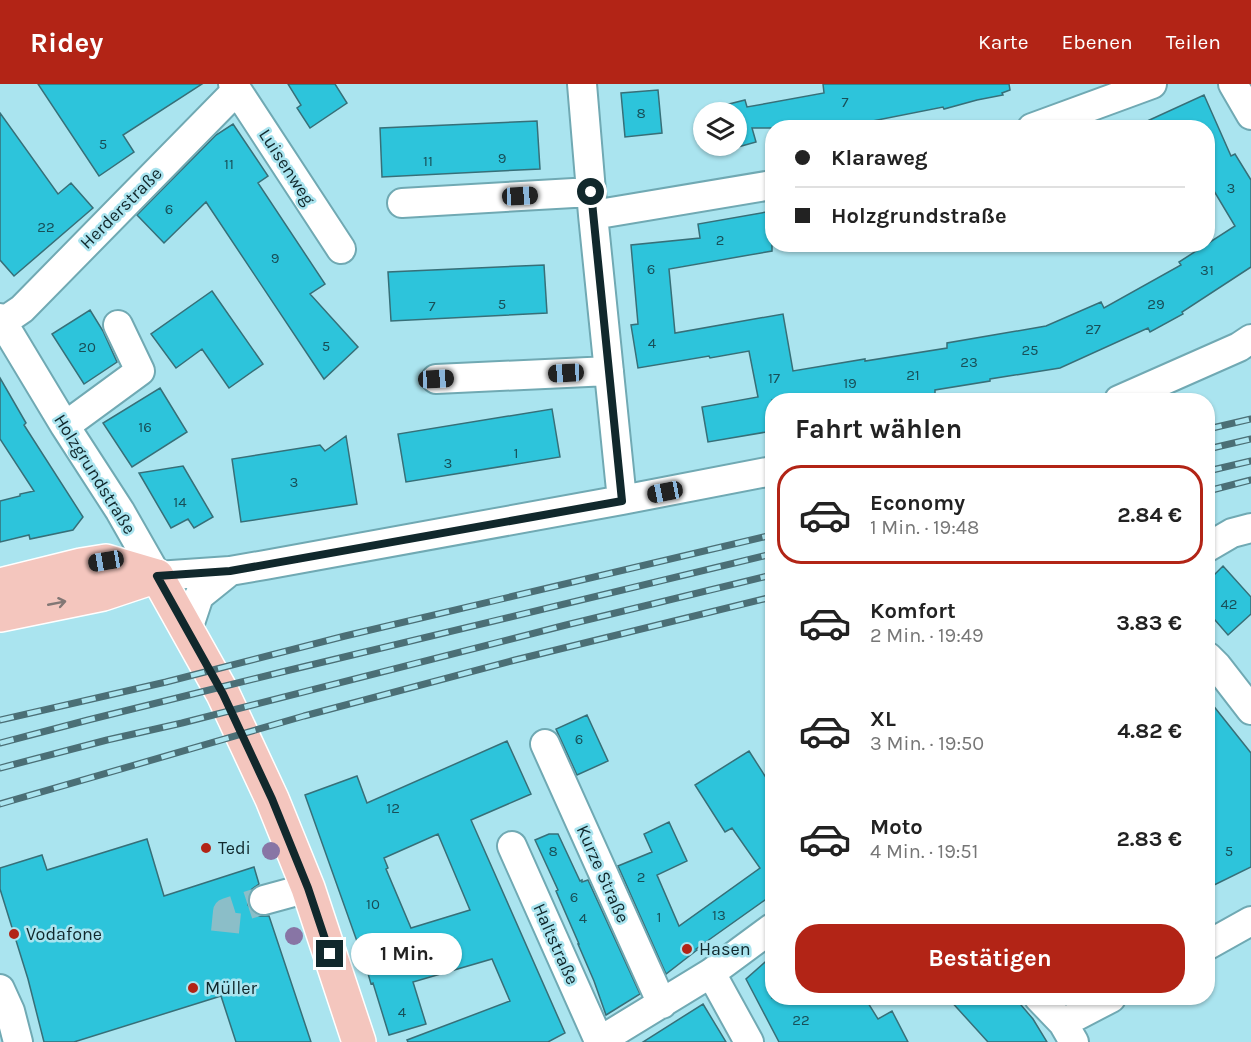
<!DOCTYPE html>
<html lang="de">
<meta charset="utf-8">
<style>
body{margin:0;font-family:Karla,sans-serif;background:#f2f2f2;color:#222;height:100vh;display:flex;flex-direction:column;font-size:22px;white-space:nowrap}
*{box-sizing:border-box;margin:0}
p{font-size:20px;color:#767676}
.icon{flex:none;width:33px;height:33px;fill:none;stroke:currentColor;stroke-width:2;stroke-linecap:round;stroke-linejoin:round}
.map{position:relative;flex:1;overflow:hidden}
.side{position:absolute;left:765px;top:309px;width:450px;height:612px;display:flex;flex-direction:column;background:#fff;border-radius:24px;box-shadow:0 2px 4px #0004}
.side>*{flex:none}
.guide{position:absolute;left:765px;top:36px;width:450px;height:132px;border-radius:24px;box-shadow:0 2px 4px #0004;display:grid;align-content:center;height:132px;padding:0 30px;background:#fff}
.controls{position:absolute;left:693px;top:18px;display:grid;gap:12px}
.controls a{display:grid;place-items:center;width:54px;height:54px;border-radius:50%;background:#fff;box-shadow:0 2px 4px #0004;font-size:30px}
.end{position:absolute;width:27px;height:27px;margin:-14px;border:8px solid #11282c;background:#fff;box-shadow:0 0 0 3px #fff}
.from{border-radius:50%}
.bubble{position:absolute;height:42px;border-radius:21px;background:#fff;box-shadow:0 2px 4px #0004;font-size:20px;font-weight:700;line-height:42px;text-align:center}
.car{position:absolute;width:18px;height:36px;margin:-18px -9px;border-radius:8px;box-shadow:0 0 4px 2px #0007;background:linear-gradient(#222 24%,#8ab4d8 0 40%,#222 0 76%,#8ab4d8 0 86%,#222 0)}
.guide b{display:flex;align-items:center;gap:21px;height:57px;font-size:22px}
.guide b+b{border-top:2px solid #e0e0e0}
.guide i{width:15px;height:15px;background:#222}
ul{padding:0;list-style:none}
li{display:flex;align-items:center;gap:18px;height:99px;margin:0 12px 9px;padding:0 18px;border:3px solid transparent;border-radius:24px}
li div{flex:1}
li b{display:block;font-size:22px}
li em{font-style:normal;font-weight:700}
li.current{border-color:#b22416}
li>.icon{width:54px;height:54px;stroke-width:1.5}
h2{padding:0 30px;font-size:27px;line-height:72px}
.button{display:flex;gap:12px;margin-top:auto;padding:12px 30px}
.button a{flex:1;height:69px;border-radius:24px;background:#b22416;color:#fff;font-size:24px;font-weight:700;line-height:69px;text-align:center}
header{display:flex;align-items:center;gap:36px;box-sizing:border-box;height:84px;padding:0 30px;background:#b22416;color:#fff}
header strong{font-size:28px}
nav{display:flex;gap:33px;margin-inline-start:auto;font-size:21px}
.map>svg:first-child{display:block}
</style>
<header>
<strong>Ridey</strong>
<nav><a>Karte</a><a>Ebenen</a><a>Teilen</a></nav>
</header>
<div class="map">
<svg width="1251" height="958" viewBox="0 0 1251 958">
<rect width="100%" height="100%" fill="#aae4ef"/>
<!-- building -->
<path fill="#2dc4db" stroke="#376f78" stroke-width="1.5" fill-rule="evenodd" d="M38,0H202L123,51L134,68L99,92Z
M288,0H335L347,19L310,44L297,24L301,21Z
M823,0H1009L1010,6L1002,9L1003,11L977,16L944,25L943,23L837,44H752L756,58L720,68L718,62H736V28H710L709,25L745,16L747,23L824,9Z
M658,6L662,49L625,53L621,9Z
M1204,11L1231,72L1235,70L1251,96V183L1182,228L1183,230L1150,248L1148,244L1060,284L990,295V297L935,306V310L895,316H772V347L708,358L702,323L758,313L749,267L710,274L709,272L638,284L631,241L638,240L631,161L700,154L698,140L772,127V167L669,185L675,249L783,230L793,287L865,275V277L947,264V259L1046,242L1101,218L1104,224L1181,181L1179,178L1235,142L1208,97V44H1132Z
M0,29L58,110L71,99L93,124L14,192L0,176Z
M537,37L540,85L382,93L380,44Z
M233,40L268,92L258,99L325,200L310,210L358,263L324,295L206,118L164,159L137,131L216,51Z
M544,181L547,229L391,237L388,188Z
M212,207L263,280L229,304L202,265L176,284L151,250Z
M90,226L103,247L117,278L84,300L52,250Z
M0,294L26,339L24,341L83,433L73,446L30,455L29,451L0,458V417L20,412V410L34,407L0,355Z
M160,304L187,348L132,383L103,339Z
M552,325L560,373L406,398L398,350Z
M346,352L357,420L241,438L232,375L320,361L325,367Z
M183,382L213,433L194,444L188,435L171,444L139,389Z
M1223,482L1251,513V530L1228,551L1208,528V497Z
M1208,615L1251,669V783L1208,804Z
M587,631L608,677L577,691L556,645Z
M507,657L531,710L471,736L565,949L548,958H408L407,956L510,917L492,875L413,898L426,940L389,951L373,899L371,900L360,862L359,863L305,711L357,692L367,719ZM438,750L470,826L411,844L386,785L388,784L384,774Z
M749,667L772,703V811L696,865L697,866L666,890L618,782L652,768L644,750L669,738L687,777L657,791L679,842L760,784L732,744L725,748L695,701Z
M549,750H558L580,797L582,796V798L588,796L640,910L606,931L594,897L578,860H579L556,807L558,806L535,756Z
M147,755L164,812L254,783L259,800L252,805L248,811V821L253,828L259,832H269L311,958H236L221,912L74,958H44L28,895L0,805V784L42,771L47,786Z
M772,872V914H865L878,935L892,927L908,958H779L746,895Z
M948,914H1015L1033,935L1047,958H988Z
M703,920L726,958H643Z"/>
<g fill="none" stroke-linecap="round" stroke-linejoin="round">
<!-- minor-tunnel -->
<path stroke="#8bbec8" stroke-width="28" stroke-dasharray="28 14" stroke-linecap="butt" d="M225,848L227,828L264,816"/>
<defs>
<path id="minor" d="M233,0L341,165
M582,0L593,131L622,416
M1233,0L1251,31
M1032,44L1152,0
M402,119L591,108
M593,131L772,101
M0,234L65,342L120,427L157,492L230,487L265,481L622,416L772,387
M3,238L22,225L237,6
M436,295L609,287
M1119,316L1239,263L1251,255
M65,342L140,287L118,241
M1208,463L1232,449L1251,444
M187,548L199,512L230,487
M1208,573L1217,582L1251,626
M545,660L662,920
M512,762L599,957
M264,816L308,804
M1208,861L1251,837
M711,889L749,958
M0,905L10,927L18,958
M1039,914L1063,939L1074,958
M1063,939L1111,914
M598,958L711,889L772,844"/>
<path id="major" d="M157,492L223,610L272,715L308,804L359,958
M0,501L81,481L106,477L157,492
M0,531L103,510L157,492"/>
</defs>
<!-- minor casing -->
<use href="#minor" stroke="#70a9b3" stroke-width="32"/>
<!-- major casing -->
<use href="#major" stroke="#fff" stroke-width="36"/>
<!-- minor -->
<use href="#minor" stroke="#fff" stroke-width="28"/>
<!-- major -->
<use href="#major" stroke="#f4c6be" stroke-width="33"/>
<defs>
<path id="rail" d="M1208,345L1251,335
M1208,365L1251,355
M1208,387L1251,377
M1208,407L1251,396
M0,636L166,598L345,552L772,451
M0,659L88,636L290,586L772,470
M0,684L107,656L182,639L566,541L772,491
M0,720L304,632L515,576L772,513"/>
</defs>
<!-- rail casing -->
<use href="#rail" stroke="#4b6f76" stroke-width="7"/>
<!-- rail -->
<use href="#rail" stroke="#aae4ef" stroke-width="4.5" stroke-dasharray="14" stroke-linecap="butt"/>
</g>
<!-- trees -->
<g fill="#8875a5">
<circle cx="271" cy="767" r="9"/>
<circle cx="294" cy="852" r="9"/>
</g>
<!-- one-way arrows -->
<defs><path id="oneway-shaft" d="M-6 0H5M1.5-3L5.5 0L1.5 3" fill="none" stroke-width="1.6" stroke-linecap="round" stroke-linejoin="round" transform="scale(1.5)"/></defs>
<use stroke="#827775" href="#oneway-shaft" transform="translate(57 519) rotate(-11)"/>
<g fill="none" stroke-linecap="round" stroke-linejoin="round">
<!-- route -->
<path stroke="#11282c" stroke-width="8" d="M330,870L308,804L272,715L223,610L157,492L230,487L622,417L591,108"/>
</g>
<!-- markers -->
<g fill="#b22416" stroke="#aae4ef" stroke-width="2">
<circle cx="206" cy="764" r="6"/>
<circle cx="14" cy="850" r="6"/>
<circle cx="687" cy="865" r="6"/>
<circle cx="193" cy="904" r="6"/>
</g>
<g text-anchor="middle" stroke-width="5" stroke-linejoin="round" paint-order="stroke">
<!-- number labels -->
<g font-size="15" fill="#184f58">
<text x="845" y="23">7</text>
<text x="641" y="34">8</text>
<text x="103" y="65">5</text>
<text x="502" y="79">9</text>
<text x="428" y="82">11</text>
<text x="229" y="85">11</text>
<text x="1231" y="109">3</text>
<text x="169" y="130">6</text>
<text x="46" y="148">22</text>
<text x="720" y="161">2</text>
<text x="275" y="179">9</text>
<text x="651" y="190">6</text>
<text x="1207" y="191">31</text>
<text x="502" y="225">5</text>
<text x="1156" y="225">29</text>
<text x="432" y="227">7</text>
<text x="1093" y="250">27</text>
<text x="652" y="264">4</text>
<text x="326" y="267">5</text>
<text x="87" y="268">20</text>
<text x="1030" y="271">25</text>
<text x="969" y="283">23</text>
<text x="913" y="296">21</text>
<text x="774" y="299">17</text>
<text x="850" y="304">19</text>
<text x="145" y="348">16</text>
<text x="516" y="374">1</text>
<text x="448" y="384">3</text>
<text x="294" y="403">3</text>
<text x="180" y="423">14</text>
<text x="1229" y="525">42</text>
<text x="579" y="660">6</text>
<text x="393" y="729">12</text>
<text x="553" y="772">8</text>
<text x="1229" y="772">5</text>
<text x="641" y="798">2</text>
<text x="574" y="818">6</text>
<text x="373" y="825">10</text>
<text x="719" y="836">13</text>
<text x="659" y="838">1</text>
<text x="583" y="839">4</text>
<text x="402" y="933">4</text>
<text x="801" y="941">22</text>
</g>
<!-- street labels -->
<g font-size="18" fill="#11282c" stroke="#aae4ef">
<text transform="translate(287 83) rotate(57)" y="6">Luisenweg</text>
<text transform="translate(121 124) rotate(-45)" y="6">Herderstraße</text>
<text transform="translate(95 390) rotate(58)" y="6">Holzgrundstraße</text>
<text transform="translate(603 790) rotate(66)" y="6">Kurze Straße</text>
<text transform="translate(556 860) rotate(66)" y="6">Haltstraße</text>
</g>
<!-- poi labels -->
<g font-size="18" fill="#11282c" stroke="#aae4ef" text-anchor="start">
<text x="218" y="770">Tedi</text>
<text x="26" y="856">Vodafone</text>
<text x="699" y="871">Hasen</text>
<text x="205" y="910">Müller</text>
</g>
</g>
</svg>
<div class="controls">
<a><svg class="icon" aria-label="layers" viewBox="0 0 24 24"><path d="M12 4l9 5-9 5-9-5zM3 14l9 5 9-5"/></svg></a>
</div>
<i class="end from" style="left:591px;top:108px"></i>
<i class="end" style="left:330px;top:870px"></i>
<div class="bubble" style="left:351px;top:849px;width:111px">1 Min.</div>
<i class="car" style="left:520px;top:112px;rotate:87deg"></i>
<i class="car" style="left:566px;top:289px;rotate:267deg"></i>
<i class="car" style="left:436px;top:295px;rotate:87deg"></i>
<i class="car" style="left:665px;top:408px;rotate:259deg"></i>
<i class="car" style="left:106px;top:477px;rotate:260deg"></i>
<div class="guide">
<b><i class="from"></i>Klaraweg</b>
<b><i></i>Holzgrundstraße</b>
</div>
<section class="side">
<h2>Fahrt wählen</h2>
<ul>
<li class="current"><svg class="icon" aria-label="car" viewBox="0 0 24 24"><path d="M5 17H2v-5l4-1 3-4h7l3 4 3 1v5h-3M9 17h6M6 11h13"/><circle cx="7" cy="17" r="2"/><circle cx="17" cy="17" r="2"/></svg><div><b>Economy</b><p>1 Min. · 19:48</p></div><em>2.84 €</em></li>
<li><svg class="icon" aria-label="car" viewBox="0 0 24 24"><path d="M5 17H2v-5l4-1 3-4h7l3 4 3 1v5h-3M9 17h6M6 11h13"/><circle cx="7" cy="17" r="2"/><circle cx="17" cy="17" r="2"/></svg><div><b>Komfort</b><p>2 Min. · 19:49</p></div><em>3.83 €</em></li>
<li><svg class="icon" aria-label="car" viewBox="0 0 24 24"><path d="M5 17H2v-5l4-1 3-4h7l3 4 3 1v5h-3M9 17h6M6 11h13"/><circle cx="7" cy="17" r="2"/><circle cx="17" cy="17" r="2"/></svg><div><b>XL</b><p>3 Min. · 19:50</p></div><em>4.82 €</em></li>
<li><svg class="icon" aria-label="car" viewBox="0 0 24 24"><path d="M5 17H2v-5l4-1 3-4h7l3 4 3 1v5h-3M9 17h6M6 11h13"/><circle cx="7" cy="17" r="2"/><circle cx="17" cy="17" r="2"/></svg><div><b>Moto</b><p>4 Min. · 19:51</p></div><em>2.83 €</em></li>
</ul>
<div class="button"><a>Bestätigen</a></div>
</section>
</div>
